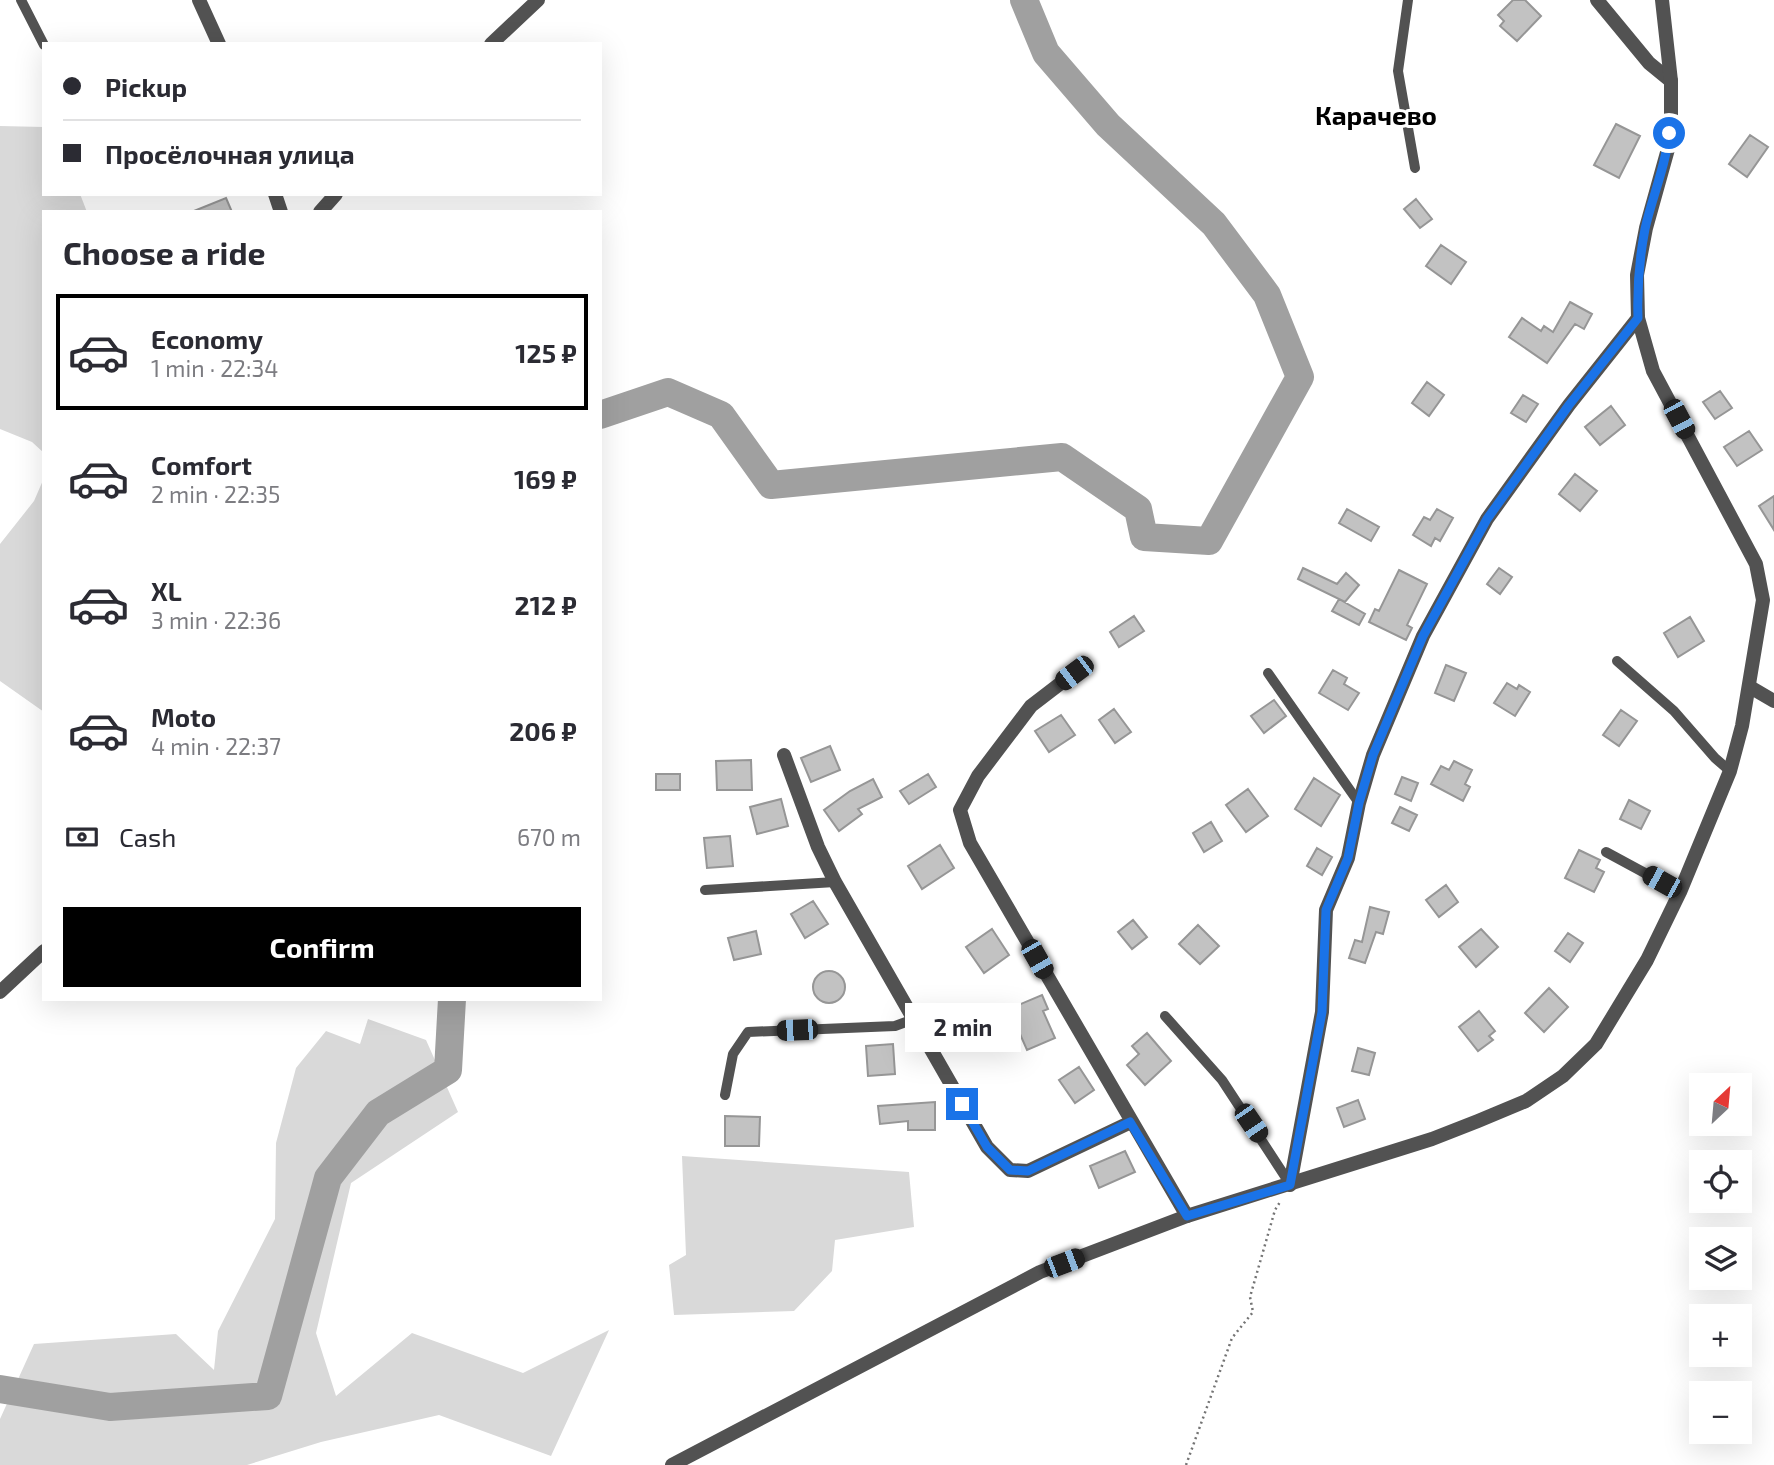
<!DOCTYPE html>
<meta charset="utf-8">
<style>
body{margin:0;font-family:"Exo 2",sans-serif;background:#f7f7f7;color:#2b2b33;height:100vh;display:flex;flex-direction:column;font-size:26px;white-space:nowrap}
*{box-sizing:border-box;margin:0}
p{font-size:23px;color:#7c7c81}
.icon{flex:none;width:38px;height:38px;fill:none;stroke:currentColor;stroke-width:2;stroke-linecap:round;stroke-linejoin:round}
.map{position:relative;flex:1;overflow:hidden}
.sheet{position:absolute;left:42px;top:210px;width:560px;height:791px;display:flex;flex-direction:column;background:#fff;border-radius:0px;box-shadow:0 7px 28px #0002}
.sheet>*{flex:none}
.top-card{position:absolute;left:42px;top:42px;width:560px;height:154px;border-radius:0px;box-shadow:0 7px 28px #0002;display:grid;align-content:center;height:154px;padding:0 21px;background:#fff}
.needle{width:46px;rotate:26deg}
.fabs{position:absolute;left:1689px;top:1073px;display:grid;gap:14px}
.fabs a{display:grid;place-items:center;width:63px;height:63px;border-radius:0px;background:#fff;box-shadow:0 7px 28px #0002;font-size:35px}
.end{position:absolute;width:32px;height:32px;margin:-16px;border:9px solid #1a73e8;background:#fff;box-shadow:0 0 0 4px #fff}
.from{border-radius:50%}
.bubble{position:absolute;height:49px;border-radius:0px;background:#fff;box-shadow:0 7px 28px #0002;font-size:23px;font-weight:700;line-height:49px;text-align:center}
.car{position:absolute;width:21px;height:42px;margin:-21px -10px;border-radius:9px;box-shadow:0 0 5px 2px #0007;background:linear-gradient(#222 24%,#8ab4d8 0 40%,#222 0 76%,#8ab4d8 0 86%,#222 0)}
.top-card b{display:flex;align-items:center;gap:24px;height:66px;font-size:26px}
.top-card b+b{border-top:2px solid #e1e1e2}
.top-card i{width:18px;height:18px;background:#2b2b33}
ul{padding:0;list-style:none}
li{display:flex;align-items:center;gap:21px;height:116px;margin:0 14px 10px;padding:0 7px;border:4px solid transparent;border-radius:0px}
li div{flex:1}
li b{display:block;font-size:26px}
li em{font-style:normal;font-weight:700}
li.selected{border-color:#000}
li>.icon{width:63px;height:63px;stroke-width:1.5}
h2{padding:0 21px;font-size:32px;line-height:84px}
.pay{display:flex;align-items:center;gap:18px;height:77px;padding:0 21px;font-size:26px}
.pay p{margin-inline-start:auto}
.button{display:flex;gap:14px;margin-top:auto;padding:14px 21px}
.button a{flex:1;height:80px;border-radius:0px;background:#000;color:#fff;font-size:28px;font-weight:700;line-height:80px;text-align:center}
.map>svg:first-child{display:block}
</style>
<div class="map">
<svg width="1774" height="1465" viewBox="0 0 1774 1465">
<rect width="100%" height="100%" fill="#fff"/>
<!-- green -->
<path fill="#d9d9d9" d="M0,126L44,127V194H80L87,212H44V453L32,442L0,429Z
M44,478V712L0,681V544L34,501Z
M368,1019L426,1040L458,1112L351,1183L316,1333L336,1396L412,1333L523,1373L609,1330L551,1456L439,1415L321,1442L247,1465H0V1419L34,1344L176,1334L214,1370L218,1331L275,1219L276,1143L296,1068L326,1031L360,1044Z
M682,1156L909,1172L914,1227L835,1240L832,1271L794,1311L674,1315L669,1265L686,1255Z"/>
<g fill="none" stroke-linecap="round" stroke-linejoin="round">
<!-- river -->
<path stroke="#a0a0a0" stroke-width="28" d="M600,415L668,392L721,415L771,485L1062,457L1138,509L1144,537L1209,541L1300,377L1267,295L1214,224L1108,125L1046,53L1024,0
M0,1389L110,1407L268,1396L328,1178L378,1113L448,1070L452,999"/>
</g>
<!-- building -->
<path fill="#c2c2c2" stroke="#969696" stroke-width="2" d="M1513,0H1525L1541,16L1517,41L1500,26L1504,21L1498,15Z
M1616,124L1640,136L1619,178L1594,165Z
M1750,135L1768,147L1747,177L1729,164Z
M226,198L232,212H194V211Z
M1416,199L1432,219L1420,228L1404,209Z
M1441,245L1466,262L1451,284L1426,266Z
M1570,302L1592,314L1584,329L1575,324L1547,363L1509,337L1522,318L1541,331L1544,326L1553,332Z
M1427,382L1444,395L1429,416L1412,403Z
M1720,391L1732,408L1715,419L1703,402Z
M1523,395L1538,404L1526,422L1511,413Z
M1611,406L1625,425L1600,445L1585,427Z
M1749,431L1762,450L1737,466L1724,447Z
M1575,474L1597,491L1580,511L1559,494Z
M1774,496V530L1759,506Z
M1347,509L1379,527L1371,541L1339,523Z
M1437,509L1453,518L1440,541L1435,538L1431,546L1413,535L1424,517L1430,520Z
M1303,568L1337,584L1346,573L1359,585L1345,602L1298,579Z
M1499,568L1512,577L1500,594L1487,584Z
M1399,570L1427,584L1407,625L1412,628L1406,640L1369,622L1375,609L1379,611Z
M1339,599L1365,614L1359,625L1332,611Z
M1134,616L1144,631L1119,647L1110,632Z
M1690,617L1704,641L1678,657L1664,633Z
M1446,665L1466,673L1454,701L1435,693Z
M1333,670L1347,678L1344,684L1359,693L1348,710L1319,693Z
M1507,683L1517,689L1519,685L1530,692L1515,716L1494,703Z
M1274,700L1286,716L1264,733L1251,716Z
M1114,709L1131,732L1115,743L1099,720Z
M1621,710L1637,721L1619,746L1603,735Z
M1061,715L1075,735L1049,752L1035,731Z
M830,746L840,770L811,782L801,758Z
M751,760L752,790H717L716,761Z
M1454,761L1472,770L1465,784L1470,787L1463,801L1431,784L1441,766L1449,770Z
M656,774H680V790H656Z
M928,774L936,787L909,804L900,791Z
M1402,777L1418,783L1411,801L1395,794Z
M1314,778L1340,795L1321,826L1295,809Z
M873,779L882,797L858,809L862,814L839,831L824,810L850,791Z
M1248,789L1268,816L1246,832L1226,805Z
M781,799L788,826L757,834L750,807Z
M1629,800L1650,811L1641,829L1620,819Z
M1400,807L1417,815L1409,831L1392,823Z
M1211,822L1222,841L1204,852L1193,833Z
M730,836L733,866L707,868L704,838Z
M940,845L954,868L922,889L908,866Z
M1317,848L1332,857L1322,875L1307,866Z
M1579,850L1600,860L1596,868L1604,872L1594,892L1565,878Z
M1446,885L1458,902L1439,917L1426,900Z
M813,901L828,924L805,938L791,914Z
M1370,907L1389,912L1383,934L1376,932L1365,963L1349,958L1355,940L1362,942Z
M1133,920L1147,937L1132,949L1118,932Z
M1198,925L1219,946L1200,964L1179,944Z
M992,929L1009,955L984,973L966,947Z
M1481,929L1498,947L1476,967L1459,947Z
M756,931L761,954L734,960L728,938Z
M1568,933L1583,943L1570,962L1555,951Z
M813 987a16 16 0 1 1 32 0a16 16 0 1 1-32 0Z
M1549,988L1568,1007L1544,1032L1525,1013Z
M1042,995L1048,1009L1043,1011L1055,1038L1027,1050L1009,1009Z
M1479,1011L1495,1031L1489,1036L1493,1040L1478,1051L1459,1027Z
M1147,1033L1171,1061L1145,1085L1127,1065L1139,1054L1132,1046Z
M893,1044L895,1074L868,1076L866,1046Z
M1358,1048L1375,1053L1369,1075L1352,1071Z
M1079,1067L1094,1090L1075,1103L1059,1080Z
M1358,1100L1365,1119L1344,1127L1337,1108Z
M935,1102V1130H908V1121L880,1124L878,1106Z
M725,1116L760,1117L759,1146H725Z
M1125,1151L1135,1172L1099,1188L1090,1166Z"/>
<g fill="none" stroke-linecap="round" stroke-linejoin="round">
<!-- path -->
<path stroke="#747474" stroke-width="2.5" stroke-dasharray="2 3.5" stroke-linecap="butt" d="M1186,1465L1232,1338L1253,1312L1250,1297L1275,1210L1280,1202"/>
<!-- service -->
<path stroke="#525252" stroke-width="10" d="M21,0L44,45
M1408,0L1398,71L1415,168
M1617,661L1674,711L1715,758L1730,771
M1268,673L1359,803
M1606,852L1680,892
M705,890L835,882
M1165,1016L1222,1080L1290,1184
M725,1095L733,1054L748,1032L895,1026L914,1019"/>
<!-- minor -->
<path stroke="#525252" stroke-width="14" d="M1597,0L1649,63L1671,81
M491,44L538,0
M320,212L336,194
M1074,673L1031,706L978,776L960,810L970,843L1187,1216
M1750,687L1774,701
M784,755L818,847L835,882L987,1147L1010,1170L1028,1171L1131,1122
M1290,1185L1322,1012L1326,910L1348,858L1359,803L1373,755L1423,636L1487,519L1569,405L1638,318"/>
<!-- tertiary -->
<path stroke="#525252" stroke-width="14" d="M199,0L219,44
M275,194L281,212
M0,992L44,951
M672,1465L1040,1272L1187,1216L1432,1139L1478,1121L1526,1101L1563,1076L1596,1044L1647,960L1680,892L1730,771L1742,726L1763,600L1756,564L1653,371L1638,318L1637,275L1646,228L1668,149L1671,117V81L1662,0"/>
</g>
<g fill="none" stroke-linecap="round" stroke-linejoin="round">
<!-- route -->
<path stroke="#1a73e8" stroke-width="9" d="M962,1104L987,1147L1010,1170L1028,1171L1130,1122L1187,1216L1290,1185L1322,1012L1326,910L1348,858L1359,803L1373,755L1423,636L1487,519L1569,405L1638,318C1637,287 1639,260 1645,229C1652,197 1666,166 1669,133"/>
</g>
<g text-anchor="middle" stroke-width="6" stroke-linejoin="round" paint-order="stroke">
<!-- quarter labels -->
<g font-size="26" font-weight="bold" fill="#000" stroke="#fff">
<text x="1376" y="125">Карачево</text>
</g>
</g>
</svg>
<div class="fabs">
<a><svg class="needle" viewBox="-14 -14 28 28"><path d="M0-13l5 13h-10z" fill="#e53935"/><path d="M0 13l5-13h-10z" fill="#7c7c81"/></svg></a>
<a><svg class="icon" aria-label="locate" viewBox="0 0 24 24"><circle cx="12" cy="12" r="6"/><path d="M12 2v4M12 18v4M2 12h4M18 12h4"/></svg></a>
<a><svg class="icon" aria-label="layers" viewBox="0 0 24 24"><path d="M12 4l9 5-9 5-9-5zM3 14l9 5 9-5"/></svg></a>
<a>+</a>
<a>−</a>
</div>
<i class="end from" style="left:1669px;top:133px"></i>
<i class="end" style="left:962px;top:1104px"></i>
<div class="bubble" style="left:905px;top:1003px;width:116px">2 min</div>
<i class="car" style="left:1679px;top:419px;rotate:152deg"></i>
<i class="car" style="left:1074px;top:673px;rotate:233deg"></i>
<i class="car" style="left:1662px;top:882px;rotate:299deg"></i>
<i class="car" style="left:1037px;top:959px;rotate:150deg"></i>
<i class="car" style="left:797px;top:1030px;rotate:268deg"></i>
<i class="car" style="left:1251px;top:1123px;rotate:146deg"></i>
<i class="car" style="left:1064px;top:1263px;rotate:69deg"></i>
<div class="top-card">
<b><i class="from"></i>Pickup</b>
<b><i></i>Просёлочная улица</b>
</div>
<section class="sheet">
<h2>Choose a ride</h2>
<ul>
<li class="selected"><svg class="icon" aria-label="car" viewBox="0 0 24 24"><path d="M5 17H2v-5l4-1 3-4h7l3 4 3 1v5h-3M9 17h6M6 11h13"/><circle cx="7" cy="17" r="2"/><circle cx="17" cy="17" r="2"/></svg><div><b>Economy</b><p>1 min · 22:34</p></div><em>125 ₽</em></li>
<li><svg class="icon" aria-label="car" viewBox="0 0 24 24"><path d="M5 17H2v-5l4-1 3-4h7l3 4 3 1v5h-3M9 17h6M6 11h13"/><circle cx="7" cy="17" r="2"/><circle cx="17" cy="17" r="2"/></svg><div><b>Comfort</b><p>2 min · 22:35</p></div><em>169 ₽</em></li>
<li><svg class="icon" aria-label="car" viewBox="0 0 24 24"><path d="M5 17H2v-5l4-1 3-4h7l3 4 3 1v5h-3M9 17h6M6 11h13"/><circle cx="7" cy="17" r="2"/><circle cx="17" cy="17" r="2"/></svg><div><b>XL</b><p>3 min · 22:36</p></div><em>212 ₽</em></li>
<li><svg class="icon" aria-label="car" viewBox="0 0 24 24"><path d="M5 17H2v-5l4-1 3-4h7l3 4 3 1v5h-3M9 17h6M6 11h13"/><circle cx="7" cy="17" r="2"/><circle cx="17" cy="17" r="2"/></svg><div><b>Moto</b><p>4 min · 22:37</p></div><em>206 ₽</em></li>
</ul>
<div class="pay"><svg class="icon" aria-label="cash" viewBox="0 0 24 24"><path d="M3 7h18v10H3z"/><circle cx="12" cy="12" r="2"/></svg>Cash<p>670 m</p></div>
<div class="button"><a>Confirm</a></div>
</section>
</div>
